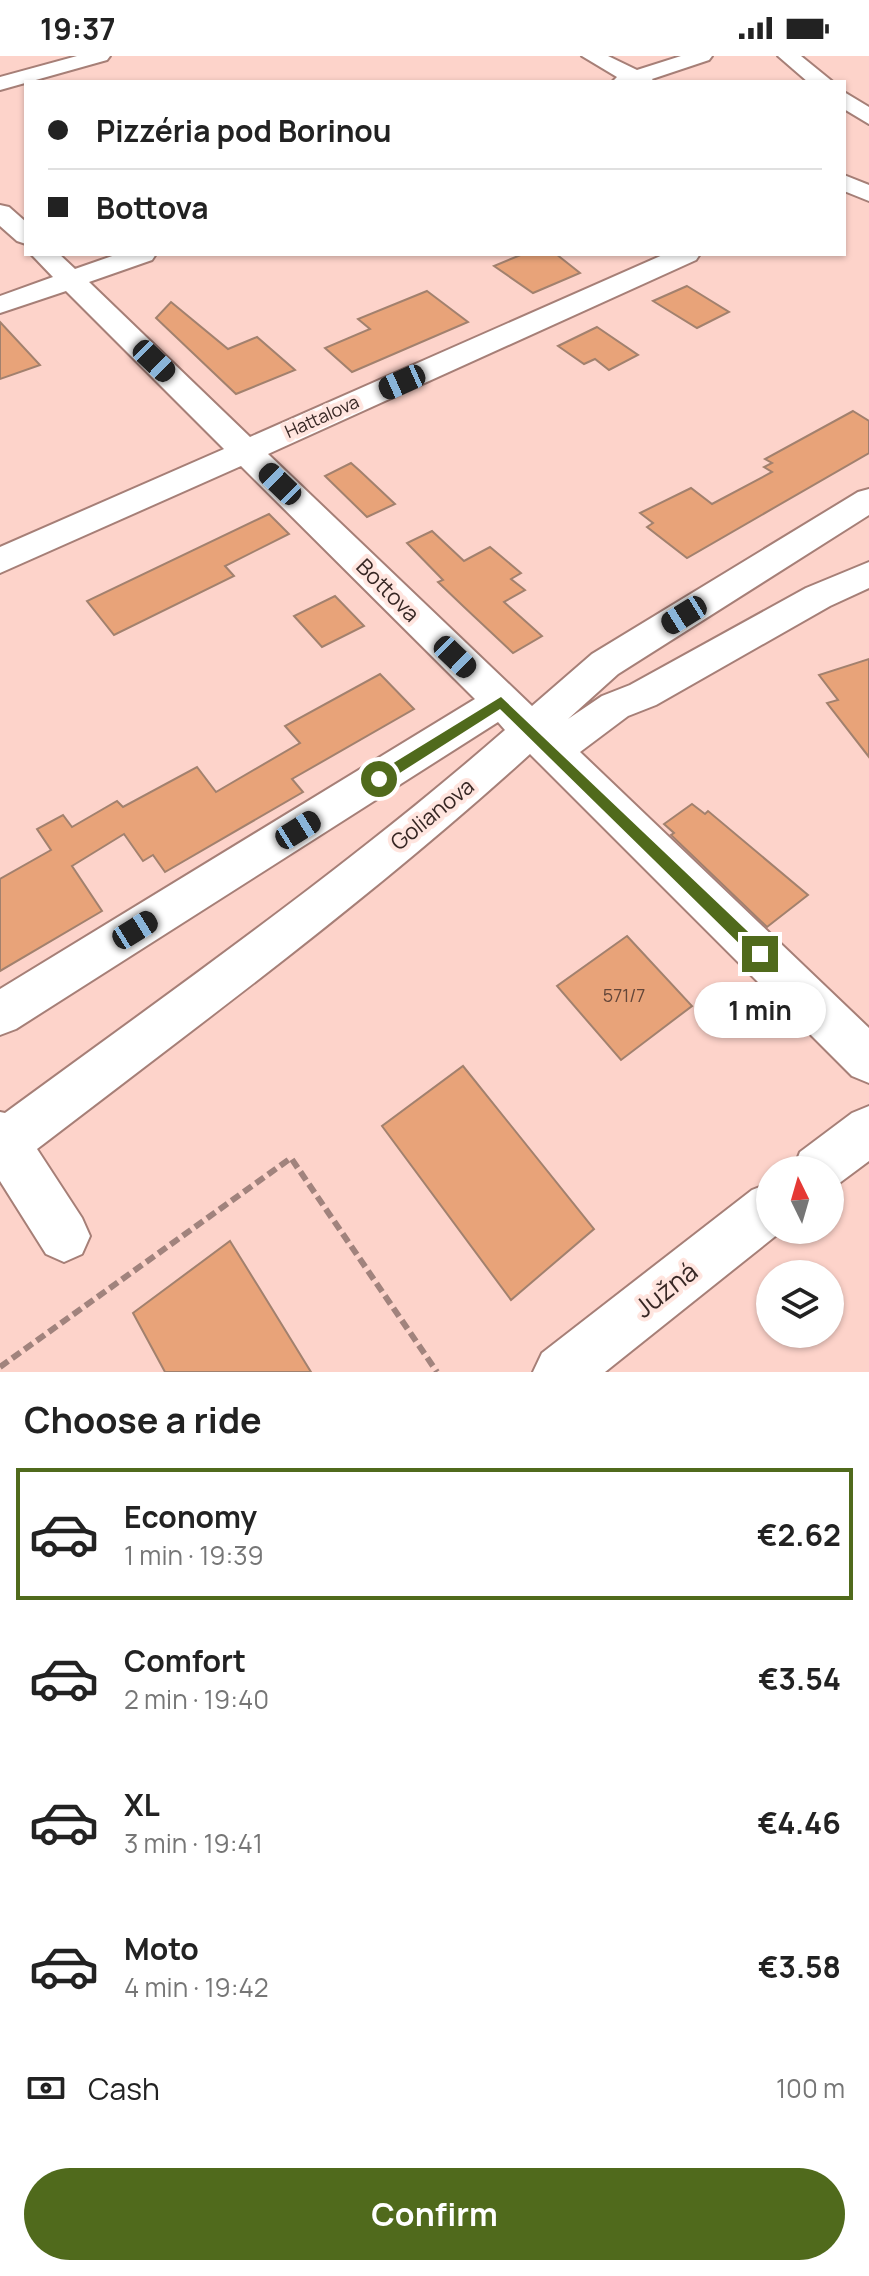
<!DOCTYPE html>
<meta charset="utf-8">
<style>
body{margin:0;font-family:Manrope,sans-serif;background:#f2f2f2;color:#222;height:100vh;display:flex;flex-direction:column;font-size:30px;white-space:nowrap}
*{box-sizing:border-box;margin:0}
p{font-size:26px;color:#767676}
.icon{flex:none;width:44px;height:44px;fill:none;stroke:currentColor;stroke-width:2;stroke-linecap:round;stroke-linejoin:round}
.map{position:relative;height:1316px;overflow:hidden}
.sheet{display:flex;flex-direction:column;background:#fff;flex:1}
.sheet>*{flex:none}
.banner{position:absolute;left:24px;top:24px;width:822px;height:176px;border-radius:0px;box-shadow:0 2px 6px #0004;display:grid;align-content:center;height:176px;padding:0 24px;background:#fff}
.needle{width:52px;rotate:355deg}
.fabs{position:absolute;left:756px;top:1100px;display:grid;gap:16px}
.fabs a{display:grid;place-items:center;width:88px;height:88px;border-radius:50%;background:#fff;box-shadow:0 2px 6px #0004;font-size:40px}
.end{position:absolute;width:36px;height:36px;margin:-18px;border:10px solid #506a1c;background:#fff;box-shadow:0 0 0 4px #fff}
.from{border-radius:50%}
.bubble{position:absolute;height:56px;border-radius:28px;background:#fff;box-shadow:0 2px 6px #0004;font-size:26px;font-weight:700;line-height:56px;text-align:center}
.car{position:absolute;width:24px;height:48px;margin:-24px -12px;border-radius:10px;box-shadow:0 0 6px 2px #0007;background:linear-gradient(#222 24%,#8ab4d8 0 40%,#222 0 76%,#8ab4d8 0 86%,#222 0)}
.banner b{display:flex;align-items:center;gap:28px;height:76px;font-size:30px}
.banner b+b{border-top:2px solid #e0e0e0}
.banner i{width:20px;height:20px;background:#222}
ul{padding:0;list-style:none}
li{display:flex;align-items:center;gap:24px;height:132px;margin:0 16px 12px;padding:0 8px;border:4px solid transparent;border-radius:0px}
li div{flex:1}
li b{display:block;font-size:30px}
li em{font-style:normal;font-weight:700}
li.on{border-color:#506a1c}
li>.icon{width:72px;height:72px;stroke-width:1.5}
h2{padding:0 24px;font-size:36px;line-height:96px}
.pay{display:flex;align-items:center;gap:20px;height:88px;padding:0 24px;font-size:30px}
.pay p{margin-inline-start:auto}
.primary-button{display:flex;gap:16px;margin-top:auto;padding:16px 24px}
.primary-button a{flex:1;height:92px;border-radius:48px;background:#506a1c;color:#fff;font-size:32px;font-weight:700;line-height:92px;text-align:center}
.status{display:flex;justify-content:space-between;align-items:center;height:56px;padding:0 40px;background:#fff;direction:ltr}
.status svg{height:22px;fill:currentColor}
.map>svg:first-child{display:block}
</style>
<div class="status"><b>19:37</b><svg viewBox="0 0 49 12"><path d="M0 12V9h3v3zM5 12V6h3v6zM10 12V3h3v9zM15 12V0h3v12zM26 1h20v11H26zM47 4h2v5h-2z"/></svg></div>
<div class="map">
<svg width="869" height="1316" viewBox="0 0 869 1316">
<rect width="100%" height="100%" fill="#fdd3ca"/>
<!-- building -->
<path fill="#e8a379" stroke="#a2816e" stroke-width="2" d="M523,198H556L580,217L533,237L494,210Z
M687,230L729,256L697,272L653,245Z
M427,235L468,266L352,316L325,292L370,273L358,263Z
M171,246L228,293L257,281L295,314L236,338L156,262Z
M0,266L40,309L0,323Z
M597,271L638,299L609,314L595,303L584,308L558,290Z
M853,355L869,365V397L687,502L647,471L653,467L640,457L691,432L712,448L772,416L764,411L772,407L765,403Z
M351,407L360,415L395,448L367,461L325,420Z
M269,458L289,478L225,510L234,520L114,579L87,545Z
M432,475L464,505L490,491L521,517L511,523L525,534L504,546L542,580L513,597L463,550L438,526L443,524L407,487Z
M335,540L364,570L322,591L294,560Z
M869,603V701L827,647L838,644L819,619Z
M380,618L414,653L292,723L303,736L165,816L153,799L143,805L124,778L72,810L102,855L0,915V823L51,794L37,773L63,759L72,771L117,745L123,751L197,711L216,736L300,687L285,670Z
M692,748L705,758L708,755L808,839L767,871L671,779L674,777L664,768Z
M627,880L692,950L621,1004L557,930Z
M463,1010L594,1173L511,1244L382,1070Z
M230,1185L258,1230L311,1316H165L133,1257Z"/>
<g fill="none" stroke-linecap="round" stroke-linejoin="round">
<defs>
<path id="minor" d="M77,0H110L107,4L0,34V21Z
M582,0H608L637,14L681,0H712L709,4L652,23L654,26H612L617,21Z
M778,0H801L833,26H808Z
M844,36L869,51V68L844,53Z
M844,119L869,129V145L844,135Z
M0,149L9,151L26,166V188L17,185L0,170Z
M31,198H59L75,213L118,198H156L152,204L89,226L250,381L665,198H700L696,204L268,398L532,650L592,598L858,436L869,433V459L618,618L568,663L602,640L630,629L806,532L869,506V532L830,550L656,649L628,660L580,696L869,972V1027L852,1020L530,698C374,840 204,965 37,1093L82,1162L90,1180L82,1198L64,1206L46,1198L0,1125V1056L5,1057C174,933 347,812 505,674L498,666L16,973L0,979V933L475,643L241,410L0,517V491L224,393L66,235L0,257V240L53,221Z
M869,1050V1105L830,1134V1114H793L800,1096L852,1057Z
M770,1127V1174H783L605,1316H533L542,1297L752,1134Z"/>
</defs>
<!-- minor casing -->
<use href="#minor" stroke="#a67f77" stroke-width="4"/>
<!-- path -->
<path stroke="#a1837d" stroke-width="6" stroke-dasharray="10 5" stroke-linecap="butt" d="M0,1311L291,1102L437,1316"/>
<!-- minor -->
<use href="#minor" fill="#fff" fill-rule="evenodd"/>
</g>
<!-- route -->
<path fill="#506a1c" d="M501,641L766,893V903H755L500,653L384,727H374V719Z"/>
<g text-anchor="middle" stroke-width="8" stroke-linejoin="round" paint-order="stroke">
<!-- far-street labels -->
<g font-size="18" fill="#372724" stroke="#ffe5df">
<text transform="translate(322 361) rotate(-24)" y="6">Hattalova</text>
</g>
<!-- number labels -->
<g font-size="18" fill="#634639">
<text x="624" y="946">571/7</text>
</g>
<!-- street labels -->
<g font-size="22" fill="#372724" stroke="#ffe5df">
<text transform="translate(388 534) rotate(45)" y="8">Bottova</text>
<text transform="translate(432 758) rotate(-39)" y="8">Golianova</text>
</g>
<!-- near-street labels -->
<g font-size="26" fill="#372724" stroke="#ffe5df">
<text transform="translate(666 1234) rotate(-38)" y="9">Južná</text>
</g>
</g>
</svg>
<div class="fabs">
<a><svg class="needle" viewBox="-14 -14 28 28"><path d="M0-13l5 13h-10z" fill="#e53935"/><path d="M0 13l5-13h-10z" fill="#767676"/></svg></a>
<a><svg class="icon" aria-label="layers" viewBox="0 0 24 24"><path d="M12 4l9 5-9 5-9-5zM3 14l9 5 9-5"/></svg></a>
</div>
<i class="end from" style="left:379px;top:723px"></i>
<i class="end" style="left:760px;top:898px"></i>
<div class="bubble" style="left:694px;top:926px;width:132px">1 min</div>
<i class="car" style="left:154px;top:305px;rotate:134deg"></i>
<i class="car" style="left:402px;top:326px;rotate:246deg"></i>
<i class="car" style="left:280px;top:428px;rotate:314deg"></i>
<i class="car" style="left:684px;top:559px;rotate:238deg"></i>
<i class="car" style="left:455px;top:601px;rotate:134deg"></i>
<i class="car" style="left:298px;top:774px;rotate:58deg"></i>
<i class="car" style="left:135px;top:874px;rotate:58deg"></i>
<div class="banner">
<b><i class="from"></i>Pizzéria pod Borinou</b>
<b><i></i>Bottova</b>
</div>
</div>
<section class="sheet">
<h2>Choose a ride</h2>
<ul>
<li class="on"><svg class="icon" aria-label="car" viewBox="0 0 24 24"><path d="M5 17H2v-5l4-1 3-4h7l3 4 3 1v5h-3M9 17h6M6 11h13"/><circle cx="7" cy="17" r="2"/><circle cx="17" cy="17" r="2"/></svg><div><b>Economy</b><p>1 min · 19:39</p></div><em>€2.62</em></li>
<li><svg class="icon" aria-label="car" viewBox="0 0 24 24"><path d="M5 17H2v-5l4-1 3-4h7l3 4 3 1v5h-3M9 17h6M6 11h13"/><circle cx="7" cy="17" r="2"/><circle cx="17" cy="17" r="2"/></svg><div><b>Comfort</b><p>2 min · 19:40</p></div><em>€3.54</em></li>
<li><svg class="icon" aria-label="car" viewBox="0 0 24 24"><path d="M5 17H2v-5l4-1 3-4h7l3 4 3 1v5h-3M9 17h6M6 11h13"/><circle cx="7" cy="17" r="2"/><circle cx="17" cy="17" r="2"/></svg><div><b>XL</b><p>3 min · 19:41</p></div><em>€4.46</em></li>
<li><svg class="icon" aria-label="car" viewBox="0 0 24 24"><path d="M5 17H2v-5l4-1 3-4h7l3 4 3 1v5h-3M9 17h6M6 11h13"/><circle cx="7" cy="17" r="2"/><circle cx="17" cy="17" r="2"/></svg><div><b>Moto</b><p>4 min · 19:42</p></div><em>€3.58</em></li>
</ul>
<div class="pay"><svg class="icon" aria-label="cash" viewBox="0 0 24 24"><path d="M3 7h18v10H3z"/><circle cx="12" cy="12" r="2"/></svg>Cash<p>100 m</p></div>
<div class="primary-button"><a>Confirm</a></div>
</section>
